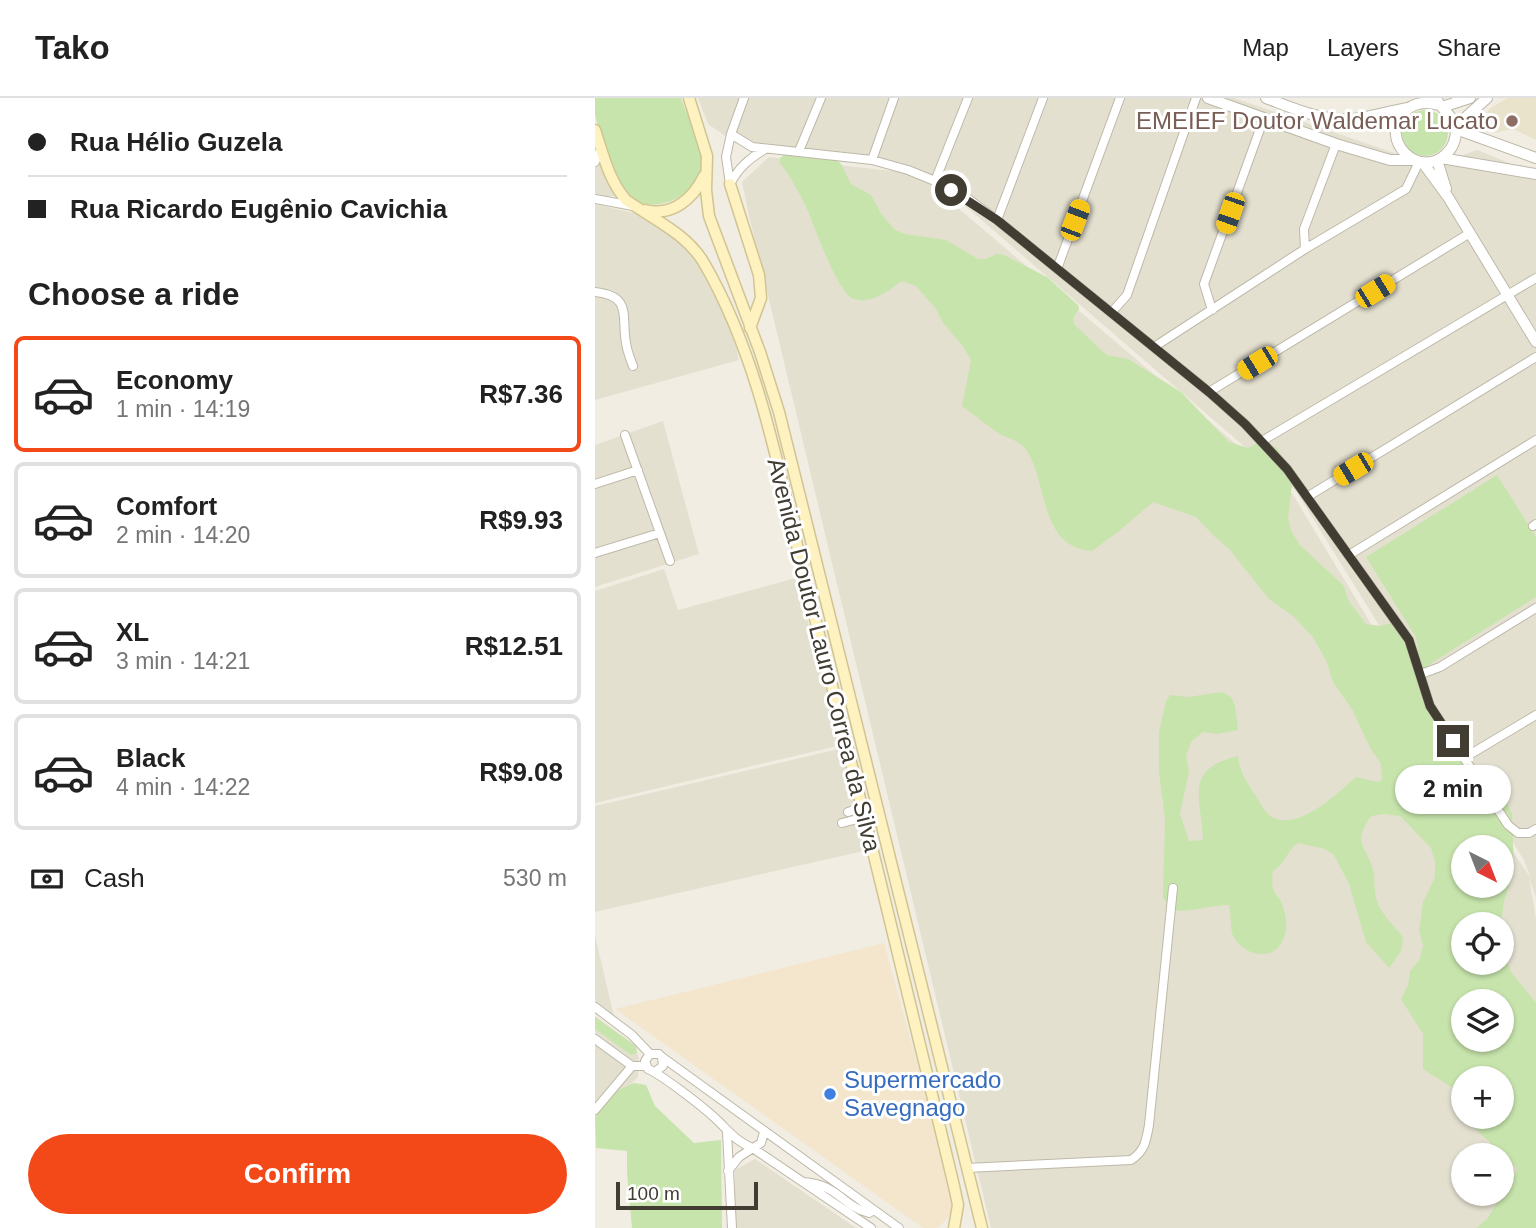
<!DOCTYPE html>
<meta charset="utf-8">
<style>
body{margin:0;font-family:Helvetica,sans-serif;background:#f2f2f2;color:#222;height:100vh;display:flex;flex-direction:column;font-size:26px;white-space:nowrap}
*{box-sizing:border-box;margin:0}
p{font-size:23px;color:#767676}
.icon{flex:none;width:38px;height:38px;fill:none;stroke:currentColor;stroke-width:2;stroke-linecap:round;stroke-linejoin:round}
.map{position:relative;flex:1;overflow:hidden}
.details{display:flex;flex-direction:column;background:#fff;width:595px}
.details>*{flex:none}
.hud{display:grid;align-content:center;height:154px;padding:0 28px;background:#fff}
.needle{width:46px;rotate:138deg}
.buttons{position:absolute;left:856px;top:737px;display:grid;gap:14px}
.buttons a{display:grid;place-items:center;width:63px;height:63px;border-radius:50%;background:#fff;box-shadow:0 2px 5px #0004;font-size:35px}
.scale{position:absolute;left:21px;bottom:18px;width:142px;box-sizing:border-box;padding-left:7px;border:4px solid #423d33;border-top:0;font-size:19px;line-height:24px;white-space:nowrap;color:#423d33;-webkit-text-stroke:5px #fff;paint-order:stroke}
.end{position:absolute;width:32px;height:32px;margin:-16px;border:9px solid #423d33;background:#fff;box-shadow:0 0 0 4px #fff}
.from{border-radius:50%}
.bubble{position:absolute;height:49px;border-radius:24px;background:#fff;box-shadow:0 2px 5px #0004;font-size:23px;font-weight:700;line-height:49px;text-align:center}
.car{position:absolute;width:21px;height:42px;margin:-21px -10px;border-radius:9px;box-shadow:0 0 5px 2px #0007;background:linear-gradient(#f5c518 24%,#345 0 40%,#f5c518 0 76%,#345 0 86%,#f5c518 0)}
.hud b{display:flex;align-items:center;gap:24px;height:66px;font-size:26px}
.hud b+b{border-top:2px solid #e0e0e0}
.hud i{width:18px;height:18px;background:#222}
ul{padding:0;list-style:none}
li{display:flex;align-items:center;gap:21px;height:116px;margin:0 14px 10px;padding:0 14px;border:4px solid #e0e0e0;border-radius:10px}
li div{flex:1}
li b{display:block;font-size:26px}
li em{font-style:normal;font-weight:700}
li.selected{border-color:#f34817}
li>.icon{width:63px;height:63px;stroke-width:1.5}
h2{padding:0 28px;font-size:32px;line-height:84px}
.pay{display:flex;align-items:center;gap:18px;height:77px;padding:0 28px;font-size:26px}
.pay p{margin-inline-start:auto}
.button{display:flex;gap:14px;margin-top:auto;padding:14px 28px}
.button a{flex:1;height:80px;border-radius:42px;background:#f34817;color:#fff;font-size:28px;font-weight:700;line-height:80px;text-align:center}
header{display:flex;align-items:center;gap:42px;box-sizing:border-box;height:98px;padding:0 35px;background:#fff;border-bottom:2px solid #e0e0e0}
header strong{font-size:33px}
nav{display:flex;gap:38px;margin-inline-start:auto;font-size:24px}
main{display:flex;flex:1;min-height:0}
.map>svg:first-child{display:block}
</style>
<header>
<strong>Tako</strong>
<nav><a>Map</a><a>Layers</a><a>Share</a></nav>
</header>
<main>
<section class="details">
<div class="hud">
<b><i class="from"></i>Rua Hélio Guzela</b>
<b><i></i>Rua Ricardo Eugênio Cavichia</b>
</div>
<h2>Choose a ride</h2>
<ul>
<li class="selected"><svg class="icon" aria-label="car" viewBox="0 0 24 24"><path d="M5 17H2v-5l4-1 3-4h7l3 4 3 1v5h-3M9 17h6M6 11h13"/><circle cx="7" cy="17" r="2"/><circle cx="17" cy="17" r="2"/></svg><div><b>Economy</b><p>1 min · 14:19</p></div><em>R$7.36</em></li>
<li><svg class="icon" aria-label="car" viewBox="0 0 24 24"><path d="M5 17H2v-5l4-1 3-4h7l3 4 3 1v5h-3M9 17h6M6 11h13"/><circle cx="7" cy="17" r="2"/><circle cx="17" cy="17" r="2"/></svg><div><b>Comfort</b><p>2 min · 14:20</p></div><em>R$9.93</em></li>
<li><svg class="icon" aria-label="car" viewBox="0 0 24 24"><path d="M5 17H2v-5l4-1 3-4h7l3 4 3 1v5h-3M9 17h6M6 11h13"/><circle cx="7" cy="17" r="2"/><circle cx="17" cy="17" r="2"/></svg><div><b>XL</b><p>3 min · 14:21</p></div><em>R$12.51</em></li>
<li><svg class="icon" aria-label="car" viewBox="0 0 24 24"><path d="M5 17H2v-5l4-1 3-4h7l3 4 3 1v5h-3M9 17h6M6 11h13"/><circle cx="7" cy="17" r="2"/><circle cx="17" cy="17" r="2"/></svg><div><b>Black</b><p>4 min · 14:22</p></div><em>R$9.08</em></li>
</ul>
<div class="pay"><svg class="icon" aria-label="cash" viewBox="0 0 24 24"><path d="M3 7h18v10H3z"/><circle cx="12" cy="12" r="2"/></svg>Cash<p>530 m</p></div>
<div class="button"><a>Confirm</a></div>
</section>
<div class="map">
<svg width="941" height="1130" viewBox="0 0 941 1130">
<rect width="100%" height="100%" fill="#f1ede2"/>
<!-- residential -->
<path fill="#e4e0d0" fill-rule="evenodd" d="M103,0H639L837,68L882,52L941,76V799L934,780L941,820V1130H396L155,122L147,84L174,59L323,76L695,392L884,704L935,779L929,762L701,393L332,75L139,44L113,26ZM868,749H906V788H868ZM868,826H906V864H868ZM868,903H906V942H868ZM868,980H906V1018H868ZM868,1057H906V1096H868Z
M0,44L20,98H0Z
M0,106L72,123L110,159L132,205L144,262L0,302Z
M68,323L104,456L0,489V347Z
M69,471L83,512L201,480L247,647L0,705V493Z
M248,650L273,752L0,814V708Z
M0,837L19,919L0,905Z
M0,918L36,945L44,960L43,979L0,1021Z
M160,1061L248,1121L261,1130H140V1072Z"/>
<!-- commercial -->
<path fill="#f3e6cd" d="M289,845L354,1081L358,1109L353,1120L342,1130H328L20,911Z"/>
<!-- education -->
<path fill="#eae3cc" d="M912,0H941V42L918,31L899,35L891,18L893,12Z"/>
<!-- green -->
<path fill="#c7e4ac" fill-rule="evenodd" d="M0,0H86C92,18 102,37 106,56C113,94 60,123 32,96C22,86 2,31 0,16C0,11 0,5 0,0Z
M807 35a23 23 0 1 1 46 0a23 23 0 1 1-46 0Z
M213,50L237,57L246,66L256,86L276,97L286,116L300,132L310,136L351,142L383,161H391L401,156L409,157L452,179L483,207L484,211L478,220L479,226L506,252L512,257L533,261L586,294L634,344L653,350L668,342L682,350L694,368L697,386L693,421L697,434L705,447L749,488L753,502L771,526L786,528L800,524L812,530L824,553L821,539L771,459L902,377L941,439V499L832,568L828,593L830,608L849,639L854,643L871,667L875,682L885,692L899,696L911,703L917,716L919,774L909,803L906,826H868V864H906L907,850L916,874L941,905V1130H881L892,1121L921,1075L922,1070L874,1025L872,1019L906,1018V980H868V1008L858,990L828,971V936L806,901L813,887L815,873L825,861L828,847L824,833L828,804L840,779V764L836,750L805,718L790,716L776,718C755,748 774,749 779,775C780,784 779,794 782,803C787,817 799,828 808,839L806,853L794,870L771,844L754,786L739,757L730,751L703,745C692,752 690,767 678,773C677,778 677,785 678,790C679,795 684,799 686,804C692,816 694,835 685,847C673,865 643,854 637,835C635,826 636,816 634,807C614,807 596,815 577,812L568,800L570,721L564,675V634L571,604L575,597L593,599L627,594L636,599L640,608L643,632L622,636L608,634L596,644L591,658L594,673L585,716L594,743L608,742C607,702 587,671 643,658C644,673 652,684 660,697C665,704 669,714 677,719C703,734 743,695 761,679L782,684L787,682L786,666L774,648L758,613L738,584L731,562L717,538L698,518L674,501L634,451L618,437L601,419L558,404L524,433L497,453C442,449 454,382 430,350C425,343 414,341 407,337C393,329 380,317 367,308L376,262L367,247L348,225L341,211L321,188L307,183C294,192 276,207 259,201C242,195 220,129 212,111C204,94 196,79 185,65V60L190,56ZM868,749H906V788H868ZM868,903H906V942H868Z
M0,919L41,948L42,955L36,957L0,931Z
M39,985L51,987L60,1008L99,1045L126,1042L127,1130H37L32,1075V1053L1,1050L0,1020L19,994Z"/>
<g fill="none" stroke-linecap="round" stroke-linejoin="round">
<defs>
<path id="minor" d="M136,36L157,49L277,62L313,72L340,83L372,100L402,122L614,294L650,326L692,371L814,542L835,608L913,727L923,735H934L941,731
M204,53L226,0
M277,62L299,0
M0,64L6,50
M340,83L373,0
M135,86L131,59L136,36L149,0
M135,86C144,69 154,61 170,51
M0,101L38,108
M402,122L448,0
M710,151L709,131L741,46
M462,171L525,0
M0,194C38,198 26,219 31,245C32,253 35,260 38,268
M617,212L609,186L669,20
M516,215L532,197L601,0
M559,249L710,151L811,91L824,64
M614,294L875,135
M30,337L75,463
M667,343L941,180
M0,386L43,372
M712,399L941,259
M938,428L941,426
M0,455L65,435
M754,457L941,342
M826,576L845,569L941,510
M869,660L941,617
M253,714L268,709
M247,725L270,719
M0,909L37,937L55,956
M0,941L37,968H50
M67,959L304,1130
M61,973L68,968L67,959L64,956H55L50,963L53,971C67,977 107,1008 120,1020C135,1034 139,1042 159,1051L276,1130
M0,1012L37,968
M132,1034L137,1130
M372,1070L536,1062C550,1053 551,1043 554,1027L578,790
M133,1073L144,1059L166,1045L169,1034
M208,1084C243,1086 247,1108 274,1115L279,1112"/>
<path id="tertiary" d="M613,0L741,46L795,62H818
M671,0C698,10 728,24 758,21C776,19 795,13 813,10
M841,0C846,12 859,17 861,31C861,40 858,50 851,56C824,82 783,42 809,14C819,4 831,3 844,7
M847,9L875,0
M860,29L892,0
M861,31L941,60
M846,60L941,76
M842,62L851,91
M828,65L853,99L941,244"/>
<path id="secondary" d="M94,0L112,58L111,92L114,118L165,254L184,314L387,1130
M0,32C8,56 14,83 31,102C58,121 92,136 109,165C166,263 185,380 212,489C263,688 311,888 359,1088L363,1107L359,1130
M135,86L164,177L166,200L155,230
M50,112C77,119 98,101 109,78"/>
</defs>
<!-- minor casing -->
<use href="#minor" stroke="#beb8a8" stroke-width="10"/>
<!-- tertiary casing -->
<use href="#tertiary" stroke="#beb8a8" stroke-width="12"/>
<!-- secondary casing -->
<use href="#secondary" stroke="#d0c493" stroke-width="13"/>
<!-- minor -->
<use href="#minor" stroke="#fff" stroke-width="8"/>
<!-- tertiary -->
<use href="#tertiary" stroke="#fff" stroke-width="10"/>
<!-- secondary -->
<use href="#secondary" stroke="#fdf2c0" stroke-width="10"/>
</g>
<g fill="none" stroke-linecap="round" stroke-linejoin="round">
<!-- route -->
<path stroke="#423d33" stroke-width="9" d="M356,92L402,122L614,294L650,326L692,371L814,542L835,608L858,643"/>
</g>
<!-- markers -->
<circle fill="#8d6e63" stroke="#fff" stroke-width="2.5" cx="917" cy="23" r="7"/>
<circle fill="#3f7fe0" stroke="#fff" stroke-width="2.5" cx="235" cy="996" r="7"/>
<g text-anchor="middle" stroke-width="6" stroke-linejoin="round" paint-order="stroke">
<!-- education labels -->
<g font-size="24" fill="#785e54" stroke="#fff" text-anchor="end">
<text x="903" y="31">EMEIEF Doutor Waldemar Lucato</text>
</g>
<!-- street labels -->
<g font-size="24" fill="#423d33" stroke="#fff">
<text transform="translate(229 557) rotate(76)" y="8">Avenida Doutor Lauro Correa da Silva</text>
</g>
<!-- shop labels -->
<g font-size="24" fill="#366cbe" stroke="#fff" text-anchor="start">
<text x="249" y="990">Supermercado<tspan x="249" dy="28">Savegnago</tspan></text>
</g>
</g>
</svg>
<div class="buttons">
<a><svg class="needle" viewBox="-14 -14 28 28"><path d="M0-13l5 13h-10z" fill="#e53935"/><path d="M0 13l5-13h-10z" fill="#767676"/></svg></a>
<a><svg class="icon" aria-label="locate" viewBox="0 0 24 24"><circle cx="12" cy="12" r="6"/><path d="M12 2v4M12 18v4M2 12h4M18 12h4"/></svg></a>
<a><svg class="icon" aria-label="layers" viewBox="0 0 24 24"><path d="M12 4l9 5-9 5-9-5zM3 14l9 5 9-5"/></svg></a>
<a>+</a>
<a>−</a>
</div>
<div class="scale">100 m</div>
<i class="end from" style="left:356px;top:92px"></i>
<i class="end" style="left:858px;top:643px"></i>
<div class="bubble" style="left:800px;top:667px;width:116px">2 min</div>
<i class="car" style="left:635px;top:115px;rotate:199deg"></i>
<i class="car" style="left:480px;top:122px;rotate:21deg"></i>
<i class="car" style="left:780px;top:193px;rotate:58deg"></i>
<i class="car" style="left:662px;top:265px;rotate:239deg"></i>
<i class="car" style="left:758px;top:371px;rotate:239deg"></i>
</div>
</main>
